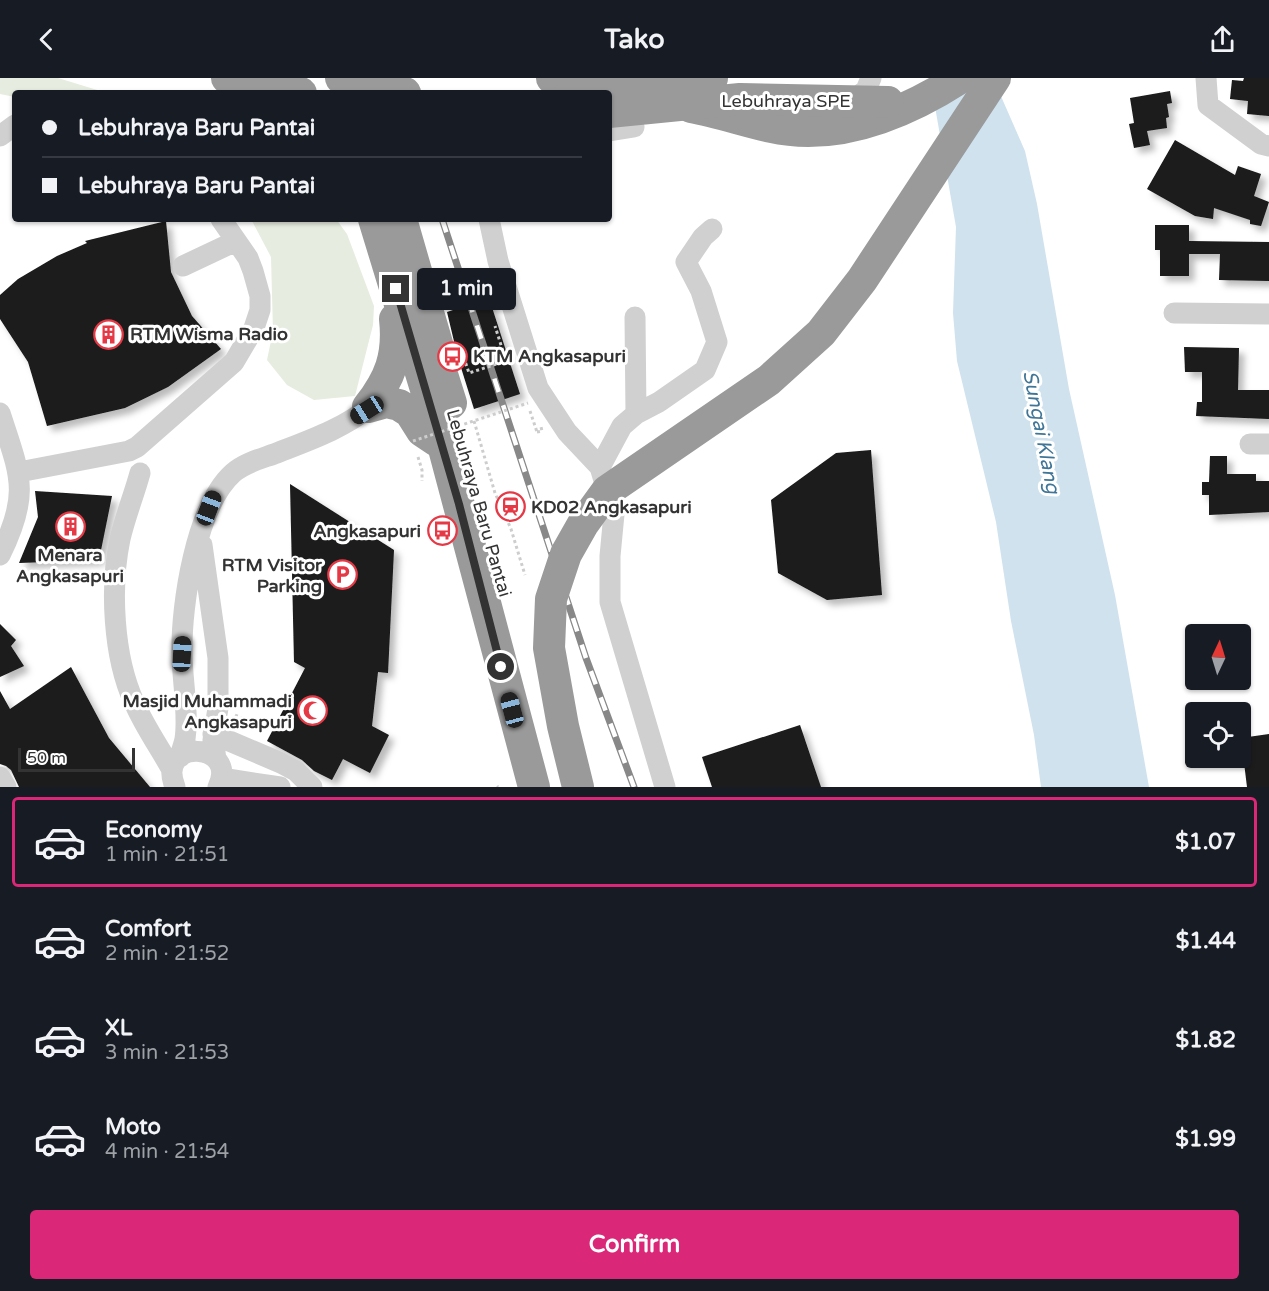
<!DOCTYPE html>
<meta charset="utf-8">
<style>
body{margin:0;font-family:"Varela Round",sans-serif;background:#242831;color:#f1f3f6;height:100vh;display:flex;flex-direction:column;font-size:22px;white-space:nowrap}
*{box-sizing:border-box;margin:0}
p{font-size:20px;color:#9ea1a6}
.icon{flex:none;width:33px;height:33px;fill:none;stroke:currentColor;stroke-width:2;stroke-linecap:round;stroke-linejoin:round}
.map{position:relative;height:709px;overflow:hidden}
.panel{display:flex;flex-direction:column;background:#171b24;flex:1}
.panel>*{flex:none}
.banner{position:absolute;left:12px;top:12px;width:600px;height:132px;border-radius:6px;box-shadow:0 2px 4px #0004;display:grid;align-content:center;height:132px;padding:0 30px;background:#171b24}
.needle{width:39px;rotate:4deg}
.controls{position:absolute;left:1185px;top:546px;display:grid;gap:12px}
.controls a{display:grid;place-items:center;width:66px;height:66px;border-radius:6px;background:#171b24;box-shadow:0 2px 4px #0004;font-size:30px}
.scale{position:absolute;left:18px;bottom:15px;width:117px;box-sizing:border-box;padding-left:6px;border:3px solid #333;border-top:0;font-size:16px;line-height:21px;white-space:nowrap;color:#333;-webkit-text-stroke:4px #fff;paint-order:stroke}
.end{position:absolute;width:27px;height:27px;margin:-14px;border:8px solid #333;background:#fff;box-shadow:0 0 0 3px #fff}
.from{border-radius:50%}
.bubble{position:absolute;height:42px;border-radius:6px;background:#171b24;box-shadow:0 2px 4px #0004;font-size:20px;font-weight:800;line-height:42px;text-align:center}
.car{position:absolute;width:18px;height:36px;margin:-18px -9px;border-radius:8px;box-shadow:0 0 4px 2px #0007;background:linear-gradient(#222 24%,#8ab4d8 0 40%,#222 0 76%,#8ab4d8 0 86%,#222 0)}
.banner b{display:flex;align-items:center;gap:21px;height:57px;font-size:22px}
.banner b+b{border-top:2px solid #363941}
.banner i{width:15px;height:15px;background:#f1f3f6}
ul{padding:10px 0 0;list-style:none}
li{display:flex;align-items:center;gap:18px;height:90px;margin:0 12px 9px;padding:0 18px;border:3px solid transparent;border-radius:6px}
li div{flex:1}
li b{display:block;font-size:22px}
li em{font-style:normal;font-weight:800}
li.on{border-color:#db2777}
li>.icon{width:54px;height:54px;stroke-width:1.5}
.cta{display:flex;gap:12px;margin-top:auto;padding:12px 30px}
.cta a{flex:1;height:69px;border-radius:6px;background:#db2777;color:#fff;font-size:24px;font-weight:800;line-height:69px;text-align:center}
header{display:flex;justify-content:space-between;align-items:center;height:78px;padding:0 30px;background:#171b24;font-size:27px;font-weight:800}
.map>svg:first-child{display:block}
</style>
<header><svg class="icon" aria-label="back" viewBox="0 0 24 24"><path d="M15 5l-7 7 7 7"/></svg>Tako<svg class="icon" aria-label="share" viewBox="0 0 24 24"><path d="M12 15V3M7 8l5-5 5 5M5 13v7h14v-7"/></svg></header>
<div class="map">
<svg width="1269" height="709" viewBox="0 0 1269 709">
<defs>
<filter id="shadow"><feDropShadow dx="5.5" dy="5.5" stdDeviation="3" flood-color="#0004"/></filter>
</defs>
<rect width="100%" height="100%" fill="#fff"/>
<!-- green -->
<path fill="#e6ecdf" d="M0,0H58L107,15H15V19L0,16Z
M251,141H336L347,156L374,228L373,247L355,318L314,322L287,307L267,282L273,253L271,179Z"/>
<!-- water -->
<path fill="#cfe2ee" d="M930,0H997L1000,16L1025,73L1037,126L1069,311L1115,517L1149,709H1041L1034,657L1011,543L996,444L957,283L953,235L956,149Z"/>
<!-- building -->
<path fill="#1a1a1a" filter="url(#shadow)" d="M1244,0H1269V38L1247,36L1248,23L1230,21L1232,2L1243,3Z
M1170,13L1172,25L1167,26L1169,39L1166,40L1167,50L1147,53L1150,67L1134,70L1129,46L1134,45L1130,20Z
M1175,62L1235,97L1238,88L1261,96L1254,118L1269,124L1261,148L1250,146V142L1214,130L1213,141L1195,138L1147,111Z
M166,143L171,194L192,238L221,271L168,309L125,330L47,348L28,284L0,241V217L18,201L57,178L87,165L85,163Z
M1155,147H1189V163L1269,164V203L1219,202L1220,176H1189V198H1160V172H1155Z
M489,220L520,316L474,331L458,280L447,234Z
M1184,269L1239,270L1238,312H1269V341L1196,338L1197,324H1202V294H1185Z
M871,372L882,517L827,522L778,495L771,422L836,375Z
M1210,378H1227V396H1256V403H1269V434L1209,437V417H1202V404H1209Z
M290,406L394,472L388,595L378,594L372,648L389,657L370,695L343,681L332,702L314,693L302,682L267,663L305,590L294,584Z
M35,413L112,418L99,482L19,485L38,439Z
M0,546L16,562L11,568L24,588L0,599Z
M71,589L109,660L150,709H19L11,692L6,688L0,686V613L10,631Z
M800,647L821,709H712L702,679Z
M1269,656V709H1247L1241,660Z"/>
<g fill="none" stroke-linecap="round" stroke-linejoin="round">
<!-- path -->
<path stroke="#cdcdcd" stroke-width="3" stroke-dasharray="3 3" stroke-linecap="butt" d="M530,333L537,354
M474,343L495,415L511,451L525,497
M537,354L542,353L541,349
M418,379L422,392V403
M235,637L264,650
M497,708L498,709"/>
<!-- minor -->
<path stroke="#d0d0d0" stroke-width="21" d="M1206,0L1208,27L1261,66L1269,68
M848,26L866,12L871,0
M609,53L634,49
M0,58L15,47
M489,141L498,183L538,310L567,354L600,389L614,436L610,478V524L665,709
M183,188L236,163
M1174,235L1269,236
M635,239L636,336
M0,335C20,397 31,415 0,477
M1250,366H1269
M600,389L622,348L636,336L659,324L705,292L717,264L701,213L686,184L703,159L712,151
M19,394L129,373L137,369L234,284L254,250L260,232V218L253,193L248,180L221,141
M140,395C134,417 125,439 120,461C110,509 113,578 134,624C144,648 160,670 172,692
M202,467L218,580V630L213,662L216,681
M213,656L281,685L296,693L312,709
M180,679C181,673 184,667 185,661C189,636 182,601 182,575C181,527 196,428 233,395C244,385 260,381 274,376C307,363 343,351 371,328L368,329
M0,699L6,709
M221,700L280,709
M175,709C155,659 240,664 218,709"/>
<!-- highway -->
<path stroke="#9a9a9a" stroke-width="32" d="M227,0L301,15
M552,0L604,11
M691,29C718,34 744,43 771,49C838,64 904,36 960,0
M374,141L443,367L534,709
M401,141L440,276V290L451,325
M368,329C390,301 399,278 395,241
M368,329L386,324L399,327L410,334L422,353L437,363"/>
<defs>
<path id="rail" d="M390,0L394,15
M442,141L586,580L634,709"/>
</defs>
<!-- rail casing -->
<use href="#rail" stroke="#888" stroke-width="7"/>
<!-- rail -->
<use href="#rail" stroke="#fff" stroke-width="4.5" stroke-dasharray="14" stroke-linecap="butt"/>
<!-- path-bridge -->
<path stroke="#cdcdcd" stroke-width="3" stroke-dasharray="3 3" stroke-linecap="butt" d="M460,268L469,295L506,283L495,248
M413,363L528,325"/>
<!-- highway-bridge -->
<path stroke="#9a9a9a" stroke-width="32" d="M341,0L405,15
M571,15L712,0
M609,34L740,21L888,24
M578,709L563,648L549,570L551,521L566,476L583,446L607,413L769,302L821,255L862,202L995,0"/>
</g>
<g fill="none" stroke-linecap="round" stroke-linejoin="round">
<!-- route -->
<path stroke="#333" stroke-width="8" d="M396,211L459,426L501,589"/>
</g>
<!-- icons -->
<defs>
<symbol id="building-ring" viewBox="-11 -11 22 22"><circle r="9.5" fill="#fff" stroke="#e63946" stroke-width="1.5"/><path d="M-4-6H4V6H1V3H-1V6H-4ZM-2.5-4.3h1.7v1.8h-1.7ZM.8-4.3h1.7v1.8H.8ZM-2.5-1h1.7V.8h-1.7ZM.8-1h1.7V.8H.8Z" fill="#e63946"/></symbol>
<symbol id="bus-ring" viewBox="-11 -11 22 22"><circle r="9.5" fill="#fff" stroke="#e63946" stroke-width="1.5"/><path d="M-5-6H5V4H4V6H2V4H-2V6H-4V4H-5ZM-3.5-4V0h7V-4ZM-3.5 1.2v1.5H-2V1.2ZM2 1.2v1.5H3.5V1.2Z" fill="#e63946"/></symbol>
<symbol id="station-ring" viewBox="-11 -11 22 22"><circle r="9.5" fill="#fff" stroke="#e63946" stroke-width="1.5"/><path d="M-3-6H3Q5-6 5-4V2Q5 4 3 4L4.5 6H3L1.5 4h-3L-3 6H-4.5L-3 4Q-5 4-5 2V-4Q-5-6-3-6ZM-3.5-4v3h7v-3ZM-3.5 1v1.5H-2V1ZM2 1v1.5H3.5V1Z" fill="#e63946"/></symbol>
<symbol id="parking-ring" viewBox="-11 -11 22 22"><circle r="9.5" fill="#fff" stroke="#e63946" stroke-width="1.5"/><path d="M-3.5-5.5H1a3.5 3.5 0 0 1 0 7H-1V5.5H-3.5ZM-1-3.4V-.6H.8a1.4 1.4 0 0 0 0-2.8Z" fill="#e63946"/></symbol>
<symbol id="mosque-ring" viewBox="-11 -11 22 22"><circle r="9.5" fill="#fff" stroke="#e63946" stroke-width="1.5"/><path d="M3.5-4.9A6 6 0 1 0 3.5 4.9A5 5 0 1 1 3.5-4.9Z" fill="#e63946"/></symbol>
</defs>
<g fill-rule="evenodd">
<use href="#building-ring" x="92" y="240" width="33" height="33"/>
<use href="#bus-ring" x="436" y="262" width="33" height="33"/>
<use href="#station-ring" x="494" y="412" width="33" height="33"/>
<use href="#building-ring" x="54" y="432" width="33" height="33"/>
<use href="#bus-ring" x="426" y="436" width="33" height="33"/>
<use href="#parking-ring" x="326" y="480" width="33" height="33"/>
<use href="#mosque-ring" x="296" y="616" width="33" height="33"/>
</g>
<g text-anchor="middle" stroke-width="6" stroke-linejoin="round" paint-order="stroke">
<!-- street labels -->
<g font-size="18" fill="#333" stroke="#fff">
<text x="786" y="29">Lebuhraya SPE</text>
<text transform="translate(479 425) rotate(74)" y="6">Lebuhraya Baru Pantai</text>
</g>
<!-- poi labels -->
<g font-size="18" font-weight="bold" fill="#333" stroke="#fff" text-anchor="start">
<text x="130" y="262">RTM Wisma Radio</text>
<text x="473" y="284">KTM Angkasapuri</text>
<text x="531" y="435">KD02 Angkasapuri</text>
<text x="421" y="459" text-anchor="end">Angkasapuri</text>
<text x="70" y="483" text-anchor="middle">Menara<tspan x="70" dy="21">Angkasapuri</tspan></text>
<text x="322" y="493" text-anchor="end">RTM Visitor<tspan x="322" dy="21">Parking</tspan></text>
<text x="292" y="629" text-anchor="end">Masjid Muhammadi<tspan x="292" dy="21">Angkasapuri</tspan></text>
</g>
<!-- water labels -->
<g font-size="20" font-style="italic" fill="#3f7597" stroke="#fff">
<text transform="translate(1042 354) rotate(79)" y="7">Sungai Klang</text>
</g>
</g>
</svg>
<div class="controls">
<a><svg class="needle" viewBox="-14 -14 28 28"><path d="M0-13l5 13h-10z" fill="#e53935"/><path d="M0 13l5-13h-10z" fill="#9ea1a6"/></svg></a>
<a><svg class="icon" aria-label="locate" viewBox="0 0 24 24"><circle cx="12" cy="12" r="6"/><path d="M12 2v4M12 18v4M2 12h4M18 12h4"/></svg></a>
</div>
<div class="scale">50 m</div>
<i class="end from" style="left:501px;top:589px"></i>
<i class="end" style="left:396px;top:211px"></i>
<div class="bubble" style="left:417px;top:190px;width:99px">1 min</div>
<i class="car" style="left:367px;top:332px;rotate:238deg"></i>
<i class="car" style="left:209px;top:430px;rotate:21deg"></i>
<i class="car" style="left:182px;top:576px;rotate:3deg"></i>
<i class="car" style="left:512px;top:632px;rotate:345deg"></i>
<div class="banner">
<b><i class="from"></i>Lebuhraya Baru Pantai</b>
<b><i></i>Lebuhraya Baru Pantai</b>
</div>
</div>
<section class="panel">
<ul>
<li class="on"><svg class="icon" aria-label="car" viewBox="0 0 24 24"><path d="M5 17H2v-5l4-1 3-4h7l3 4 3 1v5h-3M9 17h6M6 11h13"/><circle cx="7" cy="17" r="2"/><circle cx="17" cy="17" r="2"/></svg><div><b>Economy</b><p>1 min · 21:51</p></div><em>$1.07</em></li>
<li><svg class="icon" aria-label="car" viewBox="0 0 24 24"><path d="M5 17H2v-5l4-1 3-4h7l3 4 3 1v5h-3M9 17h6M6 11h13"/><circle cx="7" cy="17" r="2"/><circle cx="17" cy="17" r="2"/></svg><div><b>Comfort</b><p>2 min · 21:52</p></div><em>$1.44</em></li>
<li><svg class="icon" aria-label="car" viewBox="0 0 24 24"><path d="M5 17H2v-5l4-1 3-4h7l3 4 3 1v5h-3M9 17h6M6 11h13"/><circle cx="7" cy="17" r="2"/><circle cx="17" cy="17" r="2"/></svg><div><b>XL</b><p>3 min · 21:53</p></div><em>$1.82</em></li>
<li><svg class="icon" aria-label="car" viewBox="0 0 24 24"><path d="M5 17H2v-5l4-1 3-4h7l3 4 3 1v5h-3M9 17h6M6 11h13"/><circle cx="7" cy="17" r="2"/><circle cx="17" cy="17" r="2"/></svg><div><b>Moto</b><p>4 min · 21:54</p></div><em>$1.99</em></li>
</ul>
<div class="cta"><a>Confirm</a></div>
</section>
